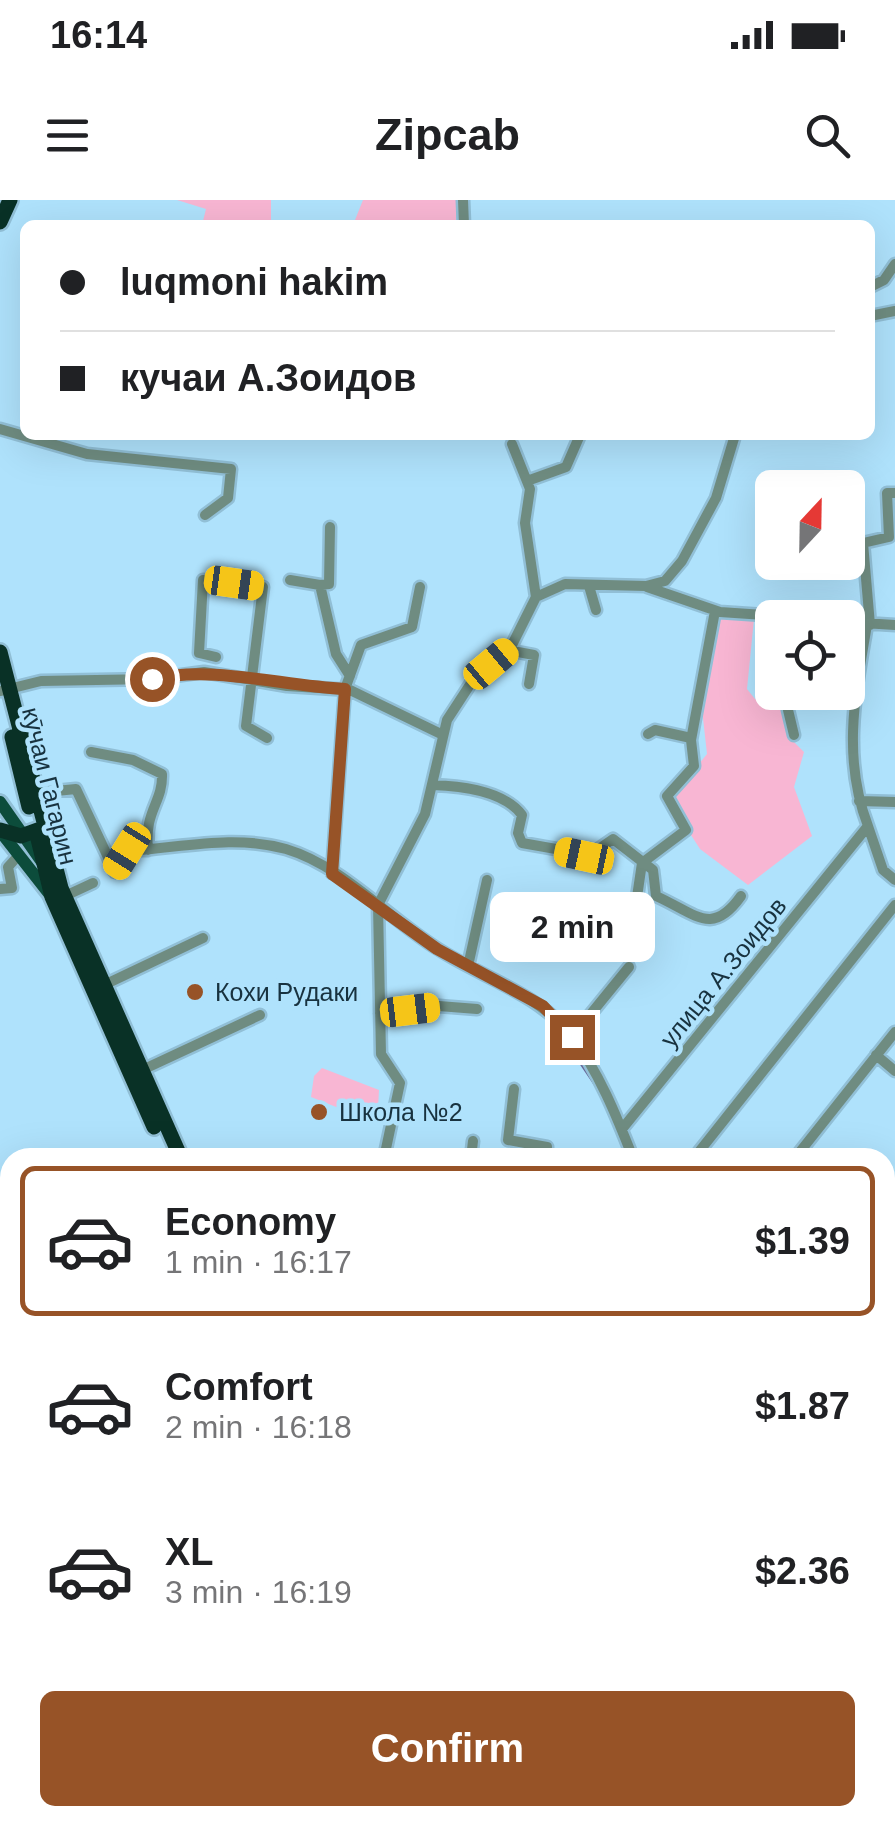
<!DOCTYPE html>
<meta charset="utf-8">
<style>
body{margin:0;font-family:Arial,sans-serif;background:#f6f6f6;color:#202124;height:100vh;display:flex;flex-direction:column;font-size:38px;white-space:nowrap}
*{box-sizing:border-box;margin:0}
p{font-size:32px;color:#757577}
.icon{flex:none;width:55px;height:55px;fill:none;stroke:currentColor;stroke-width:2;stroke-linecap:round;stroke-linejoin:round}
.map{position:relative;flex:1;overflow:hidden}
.details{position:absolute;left:0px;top:948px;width:895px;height:678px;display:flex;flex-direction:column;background:#fff;border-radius:30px 30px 0 0;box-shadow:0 10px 40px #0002}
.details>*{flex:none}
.top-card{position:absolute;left:20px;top:20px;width:855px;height:220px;border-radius:15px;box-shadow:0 10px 40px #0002;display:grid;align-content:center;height:220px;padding:0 40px;background:#fff}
.needle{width:65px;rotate:22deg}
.controls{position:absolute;left:755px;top:270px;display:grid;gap:20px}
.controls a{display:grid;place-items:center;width:110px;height:110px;border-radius:15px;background:#fff;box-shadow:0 10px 40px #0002;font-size:50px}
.end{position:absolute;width:45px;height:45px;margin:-22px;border:12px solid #975327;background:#fff;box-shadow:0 0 0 5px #fff}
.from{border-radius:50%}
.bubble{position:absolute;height:70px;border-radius:15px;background:#fff;box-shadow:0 10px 40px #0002;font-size:32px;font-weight:700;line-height:70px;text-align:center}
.car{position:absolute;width:30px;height:60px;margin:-30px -15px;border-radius:12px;box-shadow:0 0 8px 2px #0007;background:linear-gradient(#f5c518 24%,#345 0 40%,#f5c518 0 76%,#345 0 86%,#f5c518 0)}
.top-card b{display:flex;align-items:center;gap:35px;height:95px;font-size:38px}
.top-card b+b{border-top:2px solid #e0e0e0}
.top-card i{width:25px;height:25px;background:#202124}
ul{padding:18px 0 0;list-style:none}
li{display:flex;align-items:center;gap:30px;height:150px;margin:0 20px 15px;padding:0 20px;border:5px solid transparent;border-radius:15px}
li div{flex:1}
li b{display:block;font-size:38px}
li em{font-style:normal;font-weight:700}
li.on{border-color:#975327}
li>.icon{width:90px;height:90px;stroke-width:1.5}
.button{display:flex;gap:20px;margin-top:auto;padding:20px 40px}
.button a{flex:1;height:115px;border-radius:15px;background:#975327;color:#fff;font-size:40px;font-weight:700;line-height:115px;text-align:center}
.status{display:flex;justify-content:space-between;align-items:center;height:70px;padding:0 50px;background:#fff;direction:ltr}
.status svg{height:28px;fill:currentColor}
header{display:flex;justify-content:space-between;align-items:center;height:130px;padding:0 40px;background:#fff;font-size:45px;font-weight:700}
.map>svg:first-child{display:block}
</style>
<div class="status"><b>16:14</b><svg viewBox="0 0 49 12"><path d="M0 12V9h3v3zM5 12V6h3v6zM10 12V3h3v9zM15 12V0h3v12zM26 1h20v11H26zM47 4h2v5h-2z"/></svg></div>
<header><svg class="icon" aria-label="menu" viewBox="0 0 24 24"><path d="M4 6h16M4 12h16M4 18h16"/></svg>Zipcab<svg class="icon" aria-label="search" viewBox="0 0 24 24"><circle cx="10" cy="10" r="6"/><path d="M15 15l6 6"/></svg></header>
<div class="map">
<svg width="895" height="1623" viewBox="0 0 895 1623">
<rect width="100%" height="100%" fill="#afe2fc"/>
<!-- green -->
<path fill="#f8b6d3" d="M177,0H271V25H202L206,9Z
M363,0H457L456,25H353Z
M721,416L754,419L747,489L755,499L786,512L793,541L804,552L794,587L812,636L748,685L700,649L669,601L707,554L702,509L714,420Z
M322,868L379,890L378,908L369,920L311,897L314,876Z
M895,1555V1623H829V1615H885V1557Z"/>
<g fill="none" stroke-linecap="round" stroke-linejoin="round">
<!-- stream -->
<path stroke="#686999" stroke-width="2.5" d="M554,824L600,892"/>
<defs>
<path id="minor" d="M463,0L464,25
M870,87L884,80L895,64
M870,116L895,111
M0,229L87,254L231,269L228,298L205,315
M512,244L530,289L525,323L536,397
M527,281L566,267L580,235
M290,380L320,385L336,454L350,476
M320,385L329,384L330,327
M589,386L596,410
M647,387L720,412L806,418
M848,422L895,425
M870,425L863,343L889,337L887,293H895
M507,450L534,455L529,484
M216,457L199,453L203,380L263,387L246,526L267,538
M1,491L41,481L152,479L204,472L287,486L350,490L441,534
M791,492L788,510L794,535
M648,534L655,530L691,538
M91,552L133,560L162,574C163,603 144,610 148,650
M433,585C461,586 504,591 522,615L518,633L522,643L590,655L613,639L653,670L656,696C696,714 712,737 741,696
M36,593L76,589L115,672
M859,601L895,602
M868,626L883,670L895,680
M114,671L127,651C181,648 232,634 286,649C343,666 388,718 438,749C483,778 537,793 571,835C598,870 617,917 633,958
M332,673L345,489L361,445L412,427L420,387
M0,689L12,688L8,667L18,656
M65,696L93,683
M632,731L642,663L686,630L667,596L694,566L691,540L715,411
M468,766L487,680
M104,785L203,738
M380,813L439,806L477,809
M572,837L629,767
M876,855L895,871
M140,871L260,815
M514,889L508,940L547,947L546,958
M622,929L868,626C842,558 855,494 867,425
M384,958L400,883L381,854L378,705L425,614L447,520L475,477L511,447L536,397L565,384L646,386L665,381L682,361L716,298L735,235
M471,958L473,941
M694,958L895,705
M795,958L895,832
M895,1064L888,1082L895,1114
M895,1193V1232
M885,1276H895
M885,1493L895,1494
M885,1541L895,1540
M0,1594L10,1597
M94,1615L115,1623
M28,1623L31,1615
M123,1623L128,1615"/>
<path id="major" d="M0,602L42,662
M0,631L51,696"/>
<path id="highway" d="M0,22L10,0
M0,452L61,688L181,958
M12,537L29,607
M0,630L21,636L43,628
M38,639L52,697L154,927
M626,1615L630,1623
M641,1615L646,1623"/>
</defs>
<!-- minor casing -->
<use href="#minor" stroke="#91bfd6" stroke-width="15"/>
<!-- major casing -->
<use href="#major" stroke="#91bfd6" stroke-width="18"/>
<!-- highway casing -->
<use href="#highway" stroke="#91bfd6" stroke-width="20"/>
<!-- minor -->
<use href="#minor" stroke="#6f8c81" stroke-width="10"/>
<!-- major -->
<use href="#major" stroke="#0c4c3b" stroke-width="12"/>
<!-- highway -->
<use href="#highway" stroke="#093126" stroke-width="15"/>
<!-- rail -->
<path stroke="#648b9f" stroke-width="2.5" d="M0,1494L10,1502
M149,1615L158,1623"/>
</g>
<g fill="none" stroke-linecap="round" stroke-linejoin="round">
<!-- route -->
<path stroke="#975327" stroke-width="12" d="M152,479C215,465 281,486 345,489L332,674L437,749L543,806L572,837"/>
</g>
<!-- markers -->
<g fill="#975327" stroke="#afe2fc" stroke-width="4">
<circle cx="195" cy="792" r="10"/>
<circle cx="319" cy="912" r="10"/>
</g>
<g text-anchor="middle" stroke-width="9" stroke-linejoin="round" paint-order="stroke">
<!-- street labels -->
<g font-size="25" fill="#18323f" stroke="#afe2fc">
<text transform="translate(50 586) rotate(76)" y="9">кӯчаи Гагарин</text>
<text transform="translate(723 772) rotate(-51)" y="9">улица А.Зоидов</text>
</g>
<!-- poi labels -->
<g font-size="25" fill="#18323f" stroke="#afe2fc" text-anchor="start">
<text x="215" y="801">Кохи Рудаки</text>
<text x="339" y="921">Школа №2</text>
</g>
</g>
</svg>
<div class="controls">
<a><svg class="needle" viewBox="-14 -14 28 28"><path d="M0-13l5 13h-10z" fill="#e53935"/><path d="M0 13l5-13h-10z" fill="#757577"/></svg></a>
<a><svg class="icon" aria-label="locate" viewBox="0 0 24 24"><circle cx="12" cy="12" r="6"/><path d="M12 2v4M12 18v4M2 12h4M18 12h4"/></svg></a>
</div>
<i class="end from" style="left:152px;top:479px"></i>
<i class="end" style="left:572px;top:837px"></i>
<div class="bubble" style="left:490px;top:692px;width:165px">2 min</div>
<i class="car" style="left:234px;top:383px;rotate:98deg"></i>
<i class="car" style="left:491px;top:464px;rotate:50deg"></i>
<i class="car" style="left:127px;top:651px;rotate:212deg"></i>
<i class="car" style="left:584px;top:656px;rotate:282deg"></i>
<i class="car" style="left:410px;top:810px;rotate:83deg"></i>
<div class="top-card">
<b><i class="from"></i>luqmoni hakim</b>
<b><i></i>кучаи А.Зоидов</b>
</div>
<section class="details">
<ul>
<li class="on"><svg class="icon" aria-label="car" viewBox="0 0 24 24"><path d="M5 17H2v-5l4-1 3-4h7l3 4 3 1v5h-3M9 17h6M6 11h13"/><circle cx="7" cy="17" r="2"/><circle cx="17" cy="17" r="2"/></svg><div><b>Economy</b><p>1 min · 16:17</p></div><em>$1.39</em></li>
<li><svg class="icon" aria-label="car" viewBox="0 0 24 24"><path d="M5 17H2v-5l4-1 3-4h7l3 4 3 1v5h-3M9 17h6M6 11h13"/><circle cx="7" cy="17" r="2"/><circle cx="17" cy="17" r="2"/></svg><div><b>Comfort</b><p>2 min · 16:18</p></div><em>$1.87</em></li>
<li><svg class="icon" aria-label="car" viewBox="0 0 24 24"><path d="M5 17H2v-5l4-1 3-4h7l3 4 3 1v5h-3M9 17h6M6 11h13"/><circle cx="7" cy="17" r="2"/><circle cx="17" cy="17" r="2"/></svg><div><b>XL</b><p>3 min · 16:19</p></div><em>$2.36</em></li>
</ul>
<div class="button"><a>Confirm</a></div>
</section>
</div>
